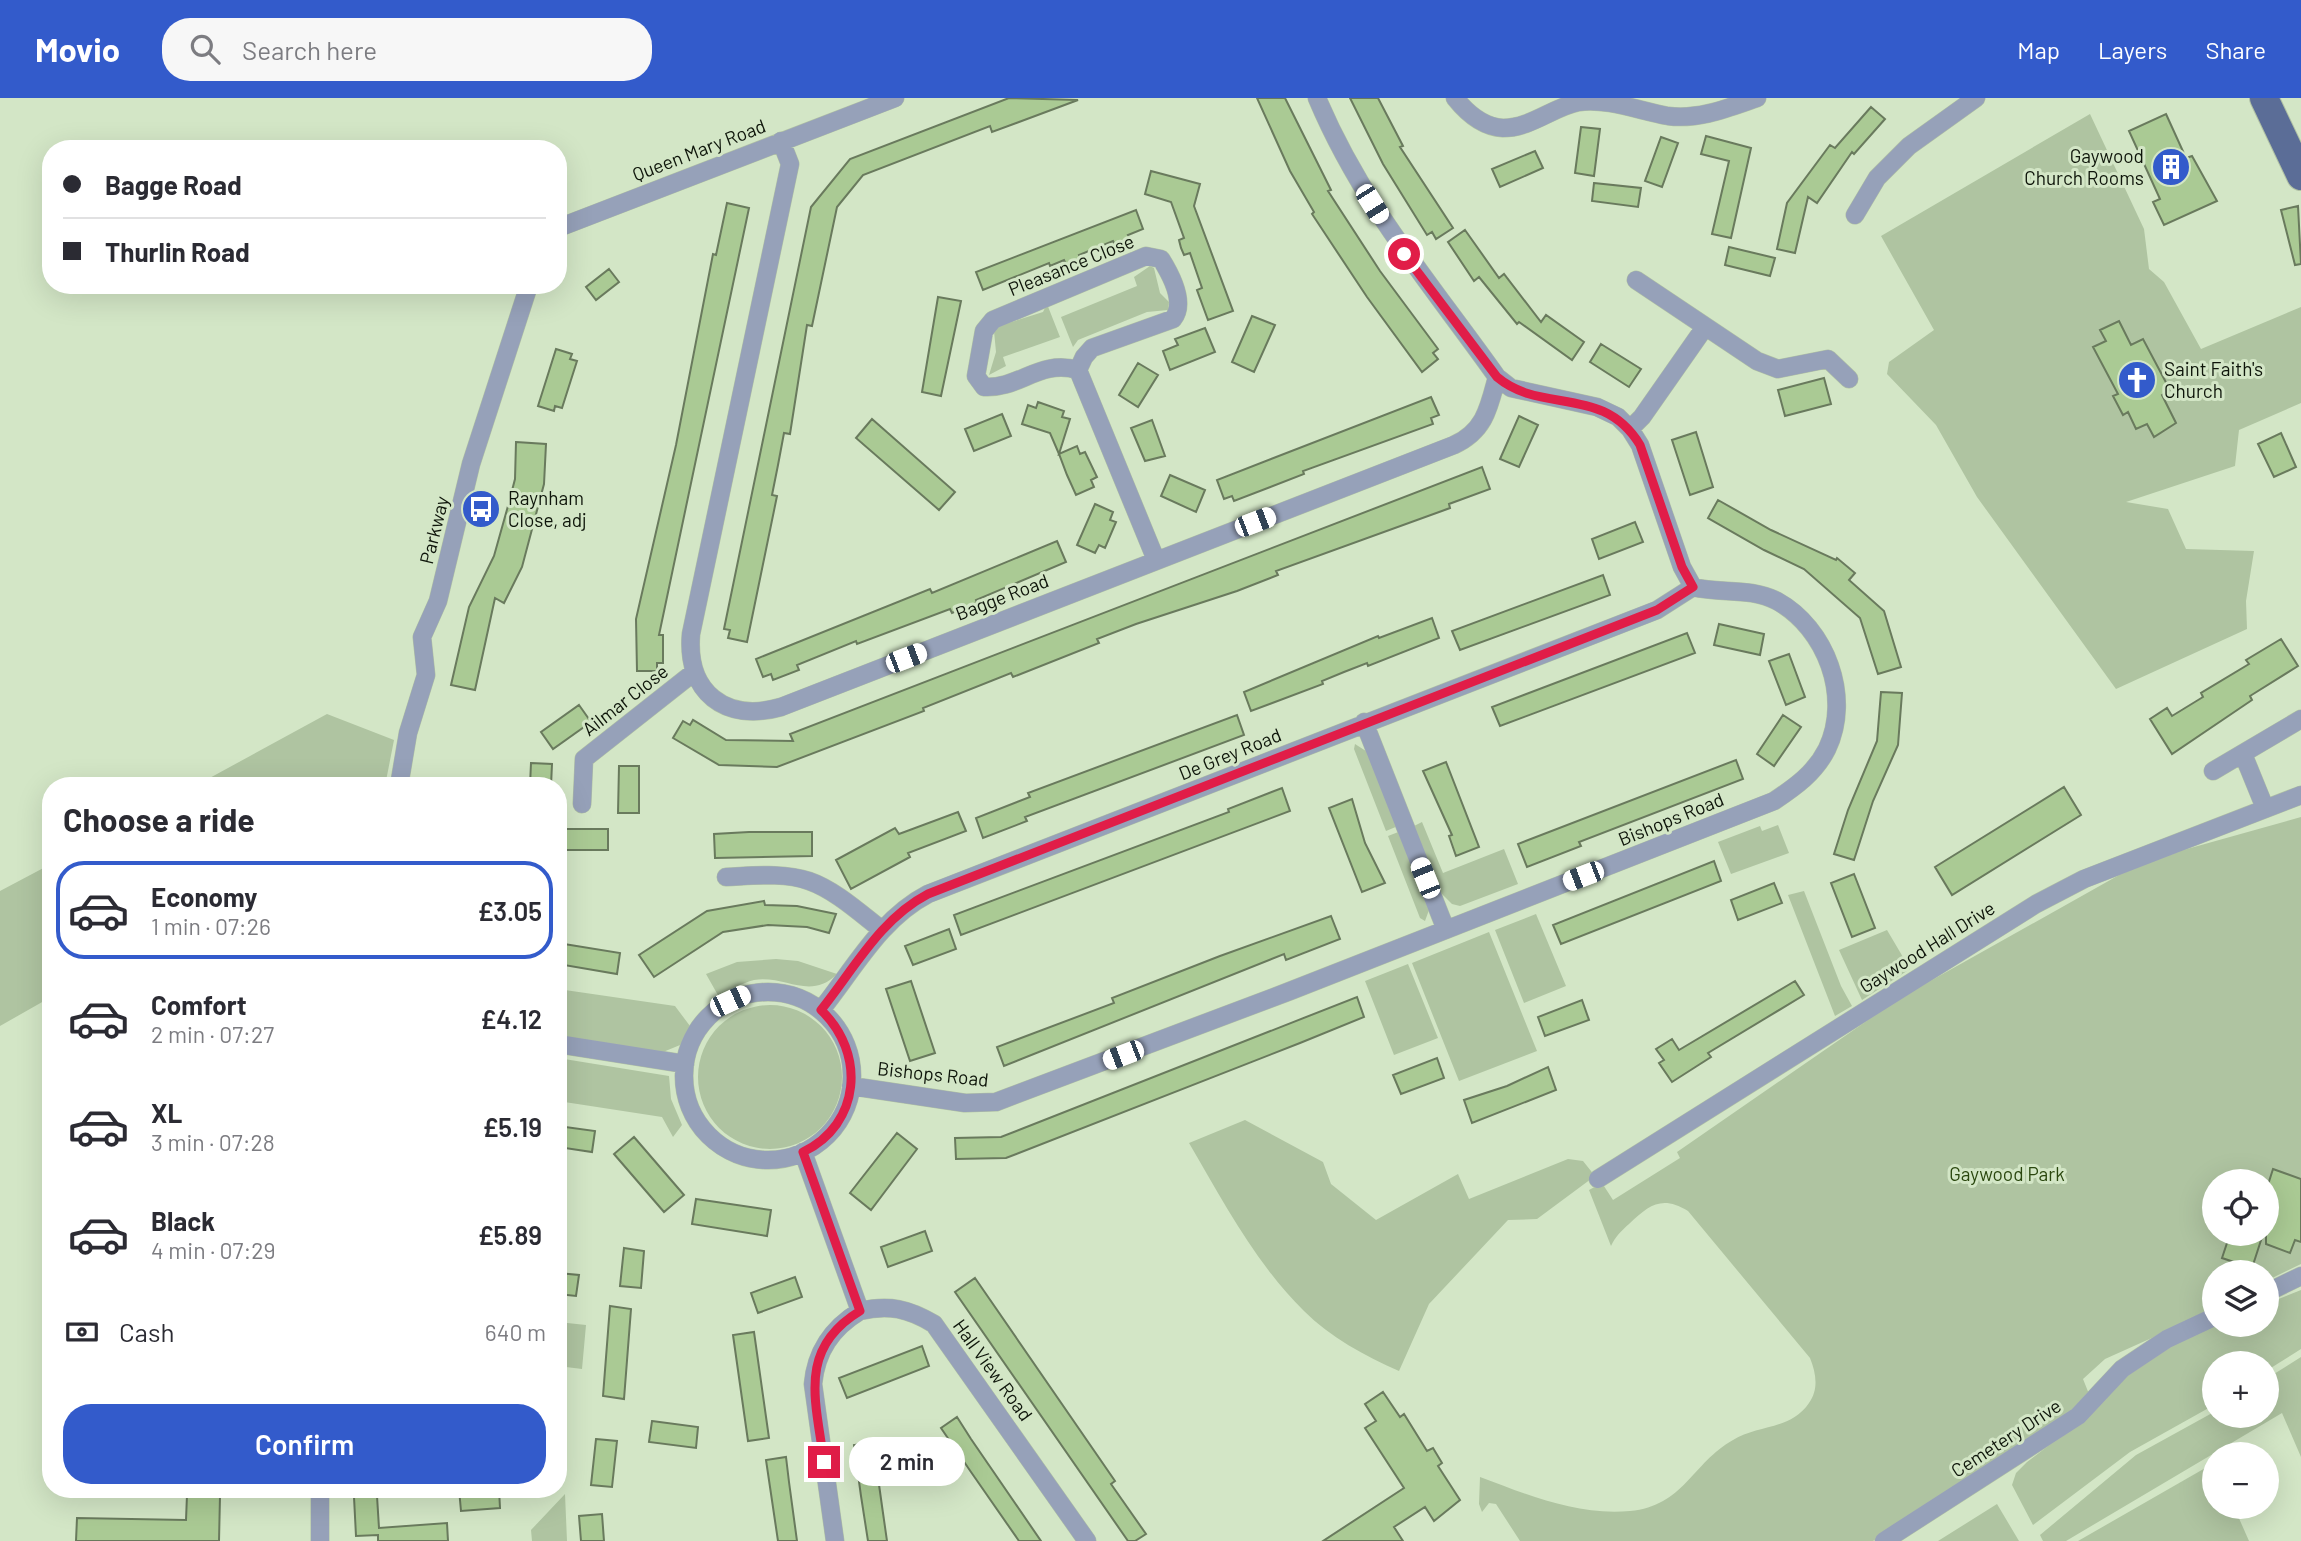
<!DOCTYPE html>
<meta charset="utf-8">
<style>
body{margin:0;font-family:Barlow,sans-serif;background:#f7f7f7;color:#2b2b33;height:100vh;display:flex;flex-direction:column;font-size:26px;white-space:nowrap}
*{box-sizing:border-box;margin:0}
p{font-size:23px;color:#7c7c81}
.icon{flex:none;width:38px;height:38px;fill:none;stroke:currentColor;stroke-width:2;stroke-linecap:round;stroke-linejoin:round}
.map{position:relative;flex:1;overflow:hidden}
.details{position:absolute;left:42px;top:679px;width:525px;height:721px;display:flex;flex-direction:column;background:#fff;border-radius:28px;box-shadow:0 7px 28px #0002}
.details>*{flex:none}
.hud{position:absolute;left:42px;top:42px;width:525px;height:154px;border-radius:28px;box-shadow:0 7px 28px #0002;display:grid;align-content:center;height:154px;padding:0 21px;background:#fff}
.buttons{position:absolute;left:2202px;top:1071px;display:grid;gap:14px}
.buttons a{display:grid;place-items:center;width:77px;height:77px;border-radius:50%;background:#fff;box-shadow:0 7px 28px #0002;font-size:35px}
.end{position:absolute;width:32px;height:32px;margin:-16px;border:9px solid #e11d48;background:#fff;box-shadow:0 0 0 4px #fff}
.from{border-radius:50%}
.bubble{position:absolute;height:49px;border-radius:24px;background:#fff;box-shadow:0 7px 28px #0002;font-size:23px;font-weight:600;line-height:49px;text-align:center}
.car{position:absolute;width:21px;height:42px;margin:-21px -10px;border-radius:9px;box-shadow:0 0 5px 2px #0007;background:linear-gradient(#fff 24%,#345 0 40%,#fff 0 76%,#345 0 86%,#fff 0)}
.hud b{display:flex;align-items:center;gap:24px;height:66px;font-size:26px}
.hud b+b{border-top:2px solid #e1e1e2}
.hud i{width:18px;height:18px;background:#2b2b33}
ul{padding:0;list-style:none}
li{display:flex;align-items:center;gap:21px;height:98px;margin:0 14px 10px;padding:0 7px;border:4px solid transparent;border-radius:28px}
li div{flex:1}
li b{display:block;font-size:26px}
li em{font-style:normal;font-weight:600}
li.active{border-color:#335bcb}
li>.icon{width:63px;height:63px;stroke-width:1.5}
h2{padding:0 21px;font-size:32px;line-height:84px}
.pay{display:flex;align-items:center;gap:18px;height:77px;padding:0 21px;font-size:26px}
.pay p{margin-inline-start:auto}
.primary-button{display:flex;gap:14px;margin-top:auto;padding:14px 21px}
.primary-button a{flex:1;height:80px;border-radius:28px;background:#335bcb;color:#fff;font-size:28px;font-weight:600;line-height:80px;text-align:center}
header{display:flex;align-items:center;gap:42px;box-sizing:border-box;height:98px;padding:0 35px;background:#335bcb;color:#fff}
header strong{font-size:33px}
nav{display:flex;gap:38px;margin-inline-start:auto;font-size:24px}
.search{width:490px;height:63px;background:#f7f7f7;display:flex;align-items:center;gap:18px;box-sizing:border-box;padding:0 24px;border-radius:28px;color:#7c7c81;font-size:26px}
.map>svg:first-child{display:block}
</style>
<header>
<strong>Movio</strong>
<div class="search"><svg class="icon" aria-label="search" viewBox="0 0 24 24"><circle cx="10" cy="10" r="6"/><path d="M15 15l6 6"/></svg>Search here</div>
<nav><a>Map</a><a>Layers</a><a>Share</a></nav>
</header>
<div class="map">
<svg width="2301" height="1443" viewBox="0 0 2301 1443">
<rect width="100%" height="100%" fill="#d3e6c6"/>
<!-- green -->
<path fill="#afc4a1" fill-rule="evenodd" d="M2090,16L2144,131L2149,171L2164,184L2201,251L2301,209V305L2239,332L2235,368L2126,404L2168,411L2186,451L2254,453L2246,503L2247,531L2116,591L1977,399L1936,327L1887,276L1889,264L1934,232L1881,138Z
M1150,168L1154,170L1160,195L1169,204L1168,212L1147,214L1078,242L1073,249L1061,219L1137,188L1134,179Z
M1047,206L1060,239L1003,259L1006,268L989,277L996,254L994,233L999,228L1043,214Z
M327,616L394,642L385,688H195Z
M1355,646L1369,655L1398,728L1386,733L1354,651Z
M2301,719V1166L2266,1183V1174H2214V1212L2105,1261L2083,1281L2089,1296L2064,1321L1873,1443H1520L1496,1406L1489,1405L1482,1414L1479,1406L1480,1379C1528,1397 1578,1418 1630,1413C1684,1408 1692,1365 1733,1342C1757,1327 1791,1332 1809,1305C1819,1291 1816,1275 1810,1260L1688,1113C1662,1097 1649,1107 1629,1126C1621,1133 1615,1139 1611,1148L1589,1092L1602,1085L1613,1102L1680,1060L1677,1054L1900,900L2144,763ZM2214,1083H2266V1136H2214Z
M1422,724L1443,775L1504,751L1518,786L1460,808L1452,806L1441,795L1435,797L1410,730Z
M1778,727L1789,755L1731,776L1718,744L1760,728L1762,733Z
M1401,733L1429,812L1425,823L1420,820L1388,738Z
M51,766V899L0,928V793Z
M1804,793L1841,888L1852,908L1835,918L1788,797Z
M1536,816L1566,888L1524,905L1495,832Z
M1887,832L1910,871L1862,902L1839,852Z
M1489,834L1537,953L1459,983L1412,865Z
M776,861L798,863L837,876C810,903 786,877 754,882C742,885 730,892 719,899L706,876L737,864Z
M1408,866L1438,940L1394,957L1365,883Z
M558,891L675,908L693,932L685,945L663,954L558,938Z
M698 979a72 72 0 1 1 144 0a72 72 0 1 1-144 0Z
M558,960L669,978L671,1001L682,1027L673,1039L662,1019L558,1003Z
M1245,1022L1323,1064L1331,1086L1376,1122L1458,1076L1469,1101L1568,1061L1583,1063L1595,1078L1537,1121L1508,1122L1429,1206L1399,1273C1365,1258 1330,1239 1304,1213C1256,1166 1223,1103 1189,1045Z
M2301,1192V1251L2266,1273V1265H2214V1307L2130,1354L2033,1427L2012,1387L2016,1375L2027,1364L2081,1323L2124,1280L2170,1246L2216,1227H2266V1206Z
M558,1224L586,1227L582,1271L558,1268L561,1246Z
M2301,1259V1359L2282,1315L2066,1443H2043L2040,1437L2136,1357L2214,1314V1318H2266V1281Z
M2214,1365V1409H2234L2249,1443H2078Z
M565,1396L567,1443H532L531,1432Z
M1997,1406L2019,1443H1938Z"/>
<!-- building -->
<path fill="#aaca94" stroke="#697a5d" stroke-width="2" d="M1009,0L1078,2L992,34L990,28L863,77L837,109L812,228L807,227L790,336L784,335L778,367L772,397L777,398L747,544L728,540L730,532L724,531L811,109L850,61Z
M1257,0H1285L1331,92L1328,93L1380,173L1438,251L1433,255L1438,261L1422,274L1367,199L1312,116L1314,114L1290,73Z
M1350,0H1378L1403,48L1400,49L1453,130L1436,141L1432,134L1427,137L1383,66Z
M1871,9L1885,21L1854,56L1852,54L1817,105L1808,99L1795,155L1777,151L1787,105L1830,47L1835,50Z
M2166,16L2186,60L2192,58L2217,103L2164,127L2153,104L2160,101L2129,33Z
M1581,29L1600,31L1594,78L1575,75Z
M1706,38L1751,50L1731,140L1712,136L1729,63L1701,56Z
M1661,39L1678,45L1662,89L1645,83Z
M1535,53L1543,70L1500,89L1492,71Z
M1151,73L1200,86L1194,108L1233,213L1208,222L1197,192L1202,190L1190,155L1184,157L1181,150L1179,142L1184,140L1171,104L1145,96Z
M1594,85L1641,90L1638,109L1592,103Z
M727,105L749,110L659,537H663V565H657V573H637L636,521L676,347L713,156L716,157Z
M2298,108L2301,166L2295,167L2281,112Z
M1136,112L1143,131L1128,137L1131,142L1116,149L1113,143L1079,157L1081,162L1067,168L1064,162L1050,168L1049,165L983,192L976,174Z
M1465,132L1499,180L1504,176L1541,224L1546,217L1584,244L1572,262L1519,224L1517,226L1479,179L1474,183L1448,144Z
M1729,149L1775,160L1770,178L1725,167Z
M609,171L619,184L596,202L586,189Z
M938,199L961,203L941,298L922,294Z
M1252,218L1275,227L1254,274L1232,264Z
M2119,223L2131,247L2143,241L2170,292L2162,297L2176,325L2154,339L2147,326L2136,331L2128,314L2123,317L2113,298L2118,296L2093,249L2106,243L2100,232Z
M1205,230L1215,254L1170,272L1163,253L1178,247L1175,241Z
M1601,246L1641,271L1629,289L1590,264Z
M556,251L572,256L570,261L577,263L562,310L555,308L554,313L538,308Z
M1138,265L1158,277L1138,309L1119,297Z
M1824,280L1831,306L1785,318L1778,292Z
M1431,299L1439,317L1431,320L1433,326L1303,373L1304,376L1234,403L1232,398L1224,401L1217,382Z
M1038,304L1064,313L1062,319L1070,321L1059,356L1077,348L1080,356L1085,354L1097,379L1091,382L1094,389L1076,397L1067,377L1059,356L1050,335L1022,326L1028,307L1036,310Z
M1002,316L1011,338L974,353L965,331Z
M1519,318L1538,327L1519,369L1500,361Z
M872,321L955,394L939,412L856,340Z
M1152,322L1165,358L1145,363L1131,330Z
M1696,334L1713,389L1690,397L1672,342Z
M2281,335L2296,369L2274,379L2258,346Z
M516,344L546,346L544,386L522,469L504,505L495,500L475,592L451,587L469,509L494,458L508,408L515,381Z
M1482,369L1490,391L1449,406L1450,410L1276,473L1278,477L1237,493L1136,526L1097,541L1099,545L1013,579L1011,575L923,610L924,613L777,669L719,667L673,640L683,623L690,627L693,622L726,642L793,643L790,636Z
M1170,377L1205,392L1196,414L1161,398Z
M1718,402L1771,432L1836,462L1837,460L1855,475L1849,482L1884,513L1901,569L1878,576L1860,520L1804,471L1764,452L1708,420Z
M1095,406L1113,414L1110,422L1116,424L1105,450L1099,447L1095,455L1077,447Z
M1635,424L1643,444L1599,461L1592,441Z
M1057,443L1066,464L976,502L977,505L952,515L950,511L857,546L856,543L797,567L799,572L773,582L771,576L763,579L756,561L930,491L932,495Z
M1603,477L1610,497L1460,552L1452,533Z
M1432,520L1439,540L1368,568L1367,565L1344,574L1322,583L1323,586L1251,613L1244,594L1378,538L1379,540Z
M1719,526L1764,536L1760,557L1714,547Z
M1687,535L1695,555L1500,628L1492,609Z
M2281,541L2298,568L2250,598L2252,602L2172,656L2150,621L2167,610L2172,618L2203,599L2201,595L2249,566L2246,562Z
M1789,556L1805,599L1786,607L1769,563Z
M1881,594L1902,595L1898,647L1873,703L1854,762L1834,756L1848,712L1877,643Z
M579,607L591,624L553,651L541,634Z
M1237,617L1244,637L1025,719L1027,723L983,740L976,720L1030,699L1028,695Z
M1783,617L1801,629L1774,668L1757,656Z
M1736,662L1743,681L1579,744L1581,748L1527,769L1518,746Z
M1446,664L1479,749L1456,758L1449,738L1452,737L1423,673Z
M531,665L552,666L551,688H530Z
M619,668H639V715H618Z
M2064,689L2081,717L1952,797L1935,769Z
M1282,690L1290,713L961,837L954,817L1229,714L1228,711Z
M1352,701L1365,745L1385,785L1362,794L1329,710Z
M958,714L966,733L908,755L910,759L851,791L836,762L895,730L899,736Z
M561,731H608V752H561Z
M749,734H812V758L715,760L714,736Z
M1714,763L1721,783L1561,846L1553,827Z
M1854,776L1875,830L1852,839L1831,785Z
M1774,785L1782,805L1738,822L1731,802Z
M764,803L765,807L797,808L836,816L829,835L807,829L768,827L723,834L654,879L639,857L707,813Z
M1331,818L1340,841L1286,862L1284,856L1004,968L997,949L1114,905L1112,900L1220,858Z
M949,831L956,851L913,867L905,848Z
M558,845L620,855L617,876L558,866Z
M911,883L935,955L910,963L886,891Z
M1795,883L1804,897L1708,955L1711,959L1672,984L1659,965L1664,962L1656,951L1672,941L1679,952Z
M1357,899L1364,919L1300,945L1006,1060L956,1061L955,1040L1001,1039Z
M1582,902L1589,922L1545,938L1538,919Z
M1437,960L1444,980L1401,996L1393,977Z
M1548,969L1556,992L1472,1025L1464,1002L1507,988Z
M558,1028L595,1033L592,1054L558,1049Z
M897,1035L917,1051L871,1112L850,1095Z
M634,1039L684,1097L664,1114L614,1056Z
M2273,1071L2301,1081V1144L2295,1142L2290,1155L2266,1146V1093Z
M696,1101L771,1112L767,1138L692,1126Z
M925,1133L932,1153L888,1169L881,1149Z
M2230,1136H2263L2252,1170L2222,1160Z
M624,1150L644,1153L641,1190L620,1188Z
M558,1175L579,1177L576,1198L558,1196Z
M795,1179L802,1199L758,1215L751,1195Z
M975,1180L1115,1383L1111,1386L1146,1436L1135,1443H1128L955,1194Z
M610,1208L631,1211L624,1301L603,1298Z
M754,1234L769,1340L748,1343L733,1237Z
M922,1248L929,1268L847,1300L839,1280Z
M1383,1294L1400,1319L1404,1316L1427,1353L1433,1350L1442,1365L1438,1368L1460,1402L1434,1423L1425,1409L1394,1429L1403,1443H1323L1404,1390L1365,1330L1376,1323L1365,1306Z
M957,1319L971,1341L1041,1443H1019L971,1374L941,1330Z
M652,1323L698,1329L696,1350L649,1344Z
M596,1341L617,1343L612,1389L591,1387Z
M873,1344L882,1408L887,1443H868L861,1398L854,1347Z
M786,1359L789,1384L797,1443H778L766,1362Z
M459,1391H499L500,1410L461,1413Z
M187,1397L220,1398L219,1443H76L77,1420L186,1422Z
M377,1398L379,1430L447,1425L448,1443H378V1437L356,1438L354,1399Z
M602,1416L604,1443H581L579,1418Z"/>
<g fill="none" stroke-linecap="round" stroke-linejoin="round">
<defs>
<path id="street" d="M1455,0C1467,15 1482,29 1503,30C1531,30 1553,9 1579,4C1607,0 1640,13 1668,18C1699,22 1728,10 1757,0
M781,43L790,66L691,536C686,594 725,625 781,609L1454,347C1485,333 1489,309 1497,279
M1855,117L1877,80L1909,48L1976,0
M558,130L895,0
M1636,182L1757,263L1778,271L1828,261L1849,281
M1078,272C1039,261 1020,291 984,289L976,278L984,233L993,222L1146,158L1161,161C1171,177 1186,205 1173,221L1092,250L1084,259L1078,272L1156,462
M1630,331L1642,319L1705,229
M1364,624L1446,832
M2243,656L2265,710
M2213,673L2301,621
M399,688L408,635L426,577L422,539L438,503L471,366L529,187
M582,706L584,661L693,575
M726,779C752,778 783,774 809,783C835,792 860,815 882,832
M684 978a84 84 0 1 1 168 0a84 84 0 1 1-168 0Z
M821,912C854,871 880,821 928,796L1657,512L1693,489
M558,946L685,966
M851,988L965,1005L996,1004L1290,893L1774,703C1795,689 1815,675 1827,651C1852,599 1826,530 1777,503C1750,489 1721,496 1693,489L1682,469L1640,347L1630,331L1618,319L1597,309L1511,290L1497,279C1431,186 1362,107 1317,0
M803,1054L860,1213C889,1206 909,1211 934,1226L1087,1443
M1598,1081L2036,806L2084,781L2301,697
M2266,1195L2301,1178
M320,1391V1443
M835,1443L813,1286C816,1253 832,1230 860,1213
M1884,1443L2078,1318L2122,1271L2167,1241L2214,1219"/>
<path id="primary" d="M2264,0L2301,78"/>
</defs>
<!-- street casing -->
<use href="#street" stroke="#b0c0a4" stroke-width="19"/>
<!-- primary casing -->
<use href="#primary" stroke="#b0c0a4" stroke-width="30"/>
<!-- street -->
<use href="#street" stroke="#96a1b9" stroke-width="18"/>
<!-- primary -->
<use href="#primary" stroke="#5b6d97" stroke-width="28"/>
</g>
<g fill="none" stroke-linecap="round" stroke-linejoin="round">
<!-- route -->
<path stroke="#e11d48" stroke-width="9" d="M824,1364C816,1303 797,1251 860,1213L803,1054C861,1026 866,955 821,912C854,871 880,821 928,796L1657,512L1693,489L1682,469L1640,347C1603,286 1542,317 1497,279L1404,156"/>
</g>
<!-- icons -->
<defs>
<symbol id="building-disc" viewBox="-11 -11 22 22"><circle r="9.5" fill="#335bcb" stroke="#d3e6c6"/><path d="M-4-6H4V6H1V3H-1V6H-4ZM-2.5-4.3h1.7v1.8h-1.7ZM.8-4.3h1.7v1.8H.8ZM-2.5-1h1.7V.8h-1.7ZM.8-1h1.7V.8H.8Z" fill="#fff"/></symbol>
<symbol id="church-disc" viewBox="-11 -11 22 22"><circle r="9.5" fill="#335bcb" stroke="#d3e6c6"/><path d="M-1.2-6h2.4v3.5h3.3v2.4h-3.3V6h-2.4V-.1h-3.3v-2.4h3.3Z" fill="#fff"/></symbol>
<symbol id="bus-disc" viewBox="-11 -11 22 22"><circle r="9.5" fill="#335bcb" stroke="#d3e6c6"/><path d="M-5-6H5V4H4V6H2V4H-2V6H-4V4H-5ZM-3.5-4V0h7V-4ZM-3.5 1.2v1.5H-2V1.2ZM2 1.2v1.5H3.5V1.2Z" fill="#fff"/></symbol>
</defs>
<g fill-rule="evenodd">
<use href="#building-disc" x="2149" y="47" width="44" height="44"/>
<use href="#church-disc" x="2115" y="260" width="44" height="44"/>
<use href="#bus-disc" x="459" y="389" width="44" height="44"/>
</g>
<g text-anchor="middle" stroke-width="6" stroke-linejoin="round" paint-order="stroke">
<!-- street labels -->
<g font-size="19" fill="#0e150a" stroke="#d3e6c6">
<text transform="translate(699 52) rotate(-21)" y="7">Queen Mary Road</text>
<text transform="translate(1071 167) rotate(-22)" y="7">Pleasance Close</text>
<text transform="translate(434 432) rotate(-76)" y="7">Parkway</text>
<text transform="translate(1002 499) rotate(-21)" y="7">Bagge Road</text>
<text transform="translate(625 602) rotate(-38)" y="7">Ailmar Close</text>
<text transform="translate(1230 656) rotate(-22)" y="7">De Grey Road</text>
<text transform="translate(1671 721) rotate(-22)" y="7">Bishops Road</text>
<text transform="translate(1927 849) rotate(-32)" y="7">Gaywood Hall Drive</text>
<text transform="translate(933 976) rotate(6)" y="7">Bishops Road</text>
<text transform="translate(993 1272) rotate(54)" y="7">Hall View Road</text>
<text transform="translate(2006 1340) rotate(-33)" y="7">Cemetery Drive</text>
</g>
<!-- poi labels -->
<g font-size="19" fill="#0e150a" stroke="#d3e6c6" text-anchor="start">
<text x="2144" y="65" text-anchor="end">Gaywood<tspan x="2144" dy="22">Church Rooms</tspan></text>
<text x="2164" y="278">Saint Faith's<tspan x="2164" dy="22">Church</tspan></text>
<text x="508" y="407">Raynham<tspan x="508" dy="22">Close, adj</tspan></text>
</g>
<!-- park labels -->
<g font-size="19" fill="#2a470e" stroke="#d3e6c6">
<text x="2007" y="1083">Gaywood Park</text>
</g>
</g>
</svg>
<div class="buttons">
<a><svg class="icon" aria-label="locate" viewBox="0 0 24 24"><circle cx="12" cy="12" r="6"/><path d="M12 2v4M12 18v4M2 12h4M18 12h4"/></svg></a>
<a><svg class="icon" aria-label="layers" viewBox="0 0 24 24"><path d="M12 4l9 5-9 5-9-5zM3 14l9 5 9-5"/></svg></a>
<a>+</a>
<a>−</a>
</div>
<i class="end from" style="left:1404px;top:156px"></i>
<i class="end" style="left:824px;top:1364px"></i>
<div class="bubble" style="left:849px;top:1339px;width:116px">2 min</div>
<i class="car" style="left:1372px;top:106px;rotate:148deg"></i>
<i class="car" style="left:1255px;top:424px;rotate:69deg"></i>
<i class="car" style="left:906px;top:560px;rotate:69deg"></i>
<i class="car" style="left:1583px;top:778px;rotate:249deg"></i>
<i class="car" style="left:1425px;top:780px;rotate:338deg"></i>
<i class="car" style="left:730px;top:903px;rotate:65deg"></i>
<i class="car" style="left:1123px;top:957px;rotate:249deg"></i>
<div class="hud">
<b><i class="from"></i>Bagge Road</b>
<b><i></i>Thurlin Road</b>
</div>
<section class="details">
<h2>Choose a ride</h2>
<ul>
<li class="active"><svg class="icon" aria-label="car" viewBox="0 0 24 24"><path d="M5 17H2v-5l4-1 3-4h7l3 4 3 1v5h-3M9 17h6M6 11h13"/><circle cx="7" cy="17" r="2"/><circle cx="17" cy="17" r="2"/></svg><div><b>Economy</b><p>1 min · 07:26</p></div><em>£3.05</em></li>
<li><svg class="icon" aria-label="car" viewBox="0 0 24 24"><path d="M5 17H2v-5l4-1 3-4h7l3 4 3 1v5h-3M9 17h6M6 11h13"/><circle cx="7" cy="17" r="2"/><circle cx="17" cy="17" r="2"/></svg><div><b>Comfort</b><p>2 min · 07:27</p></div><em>£4.12</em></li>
<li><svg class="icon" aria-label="car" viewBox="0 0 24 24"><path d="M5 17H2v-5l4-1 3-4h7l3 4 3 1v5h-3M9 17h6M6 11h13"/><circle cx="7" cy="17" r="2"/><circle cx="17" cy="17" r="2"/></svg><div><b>XL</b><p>3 min · 07:28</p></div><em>£5.19</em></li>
<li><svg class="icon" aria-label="car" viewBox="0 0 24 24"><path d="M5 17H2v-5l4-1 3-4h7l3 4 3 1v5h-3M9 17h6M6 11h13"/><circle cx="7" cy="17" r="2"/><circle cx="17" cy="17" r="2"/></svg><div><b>Black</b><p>4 min · 07:29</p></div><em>£5.89</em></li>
</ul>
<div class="pay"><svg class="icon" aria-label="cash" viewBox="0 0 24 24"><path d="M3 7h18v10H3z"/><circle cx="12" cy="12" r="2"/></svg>Cash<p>640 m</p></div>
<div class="primary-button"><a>Confirm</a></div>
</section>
</div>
